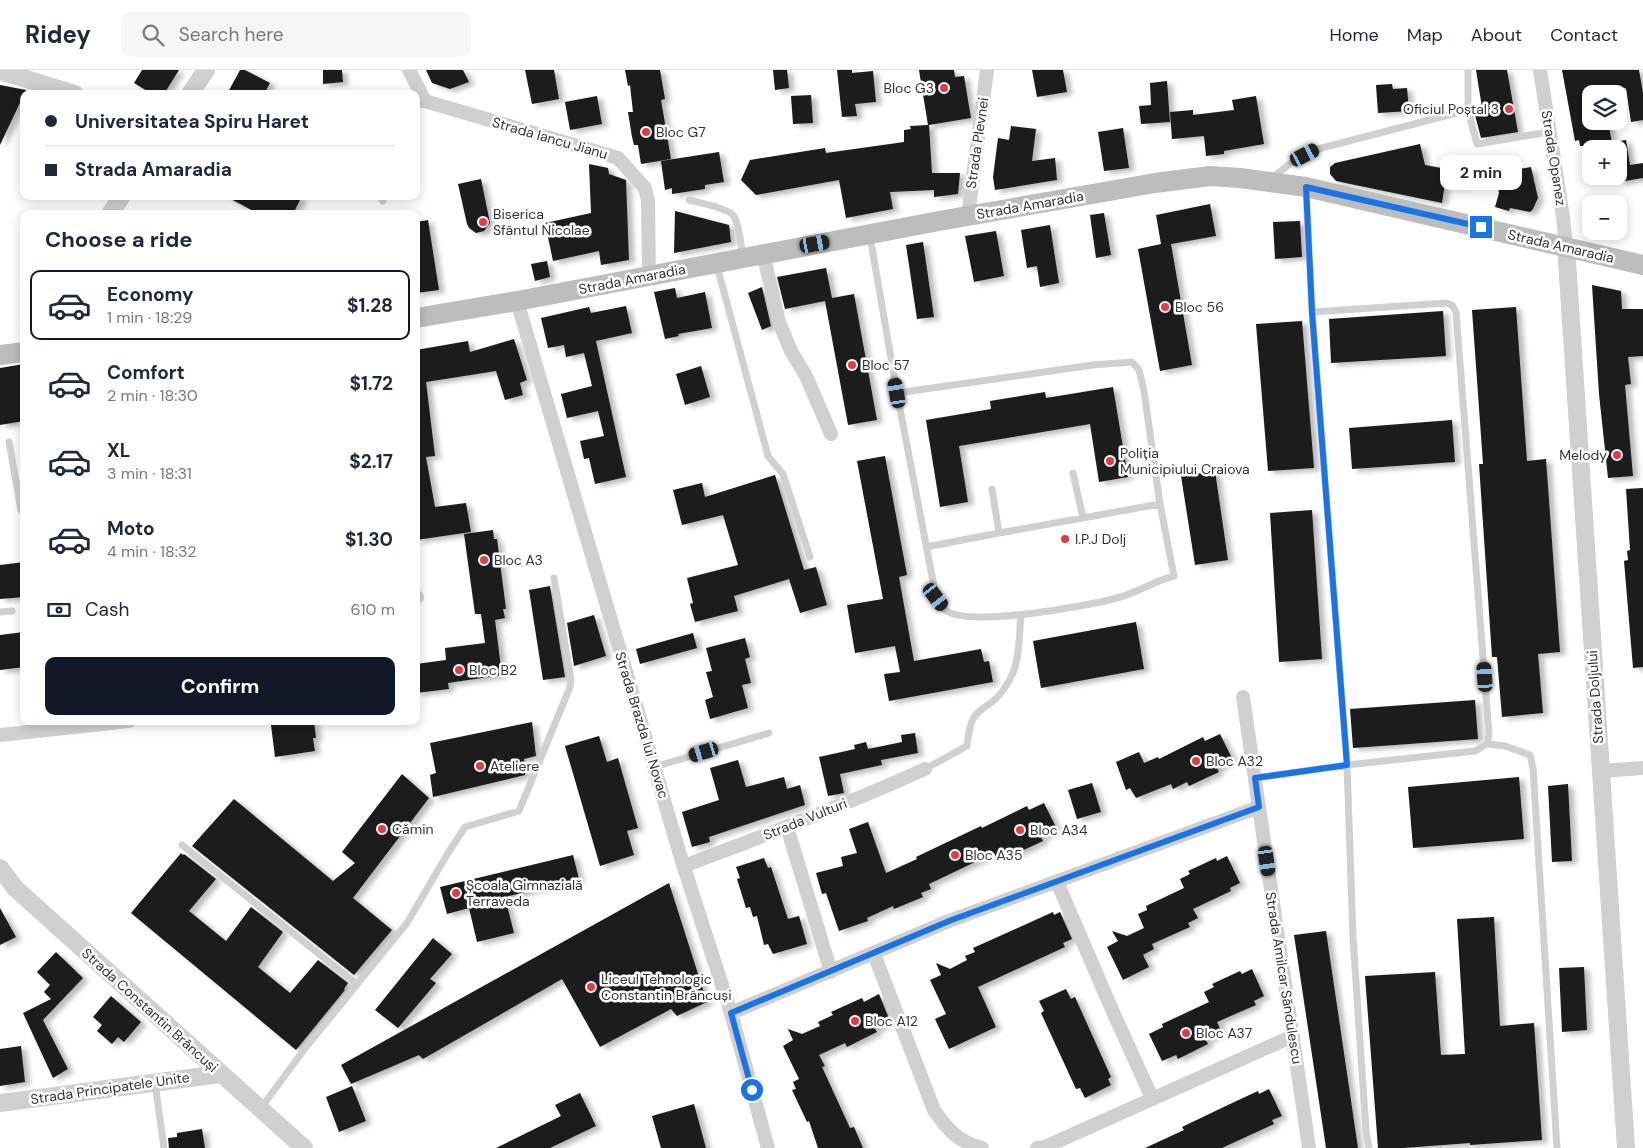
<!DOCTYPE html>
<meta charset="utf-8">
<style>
body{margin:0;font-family:"DM Sans",sans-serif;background:#f6f6f7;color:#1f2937;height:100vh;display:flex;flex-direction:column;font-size:19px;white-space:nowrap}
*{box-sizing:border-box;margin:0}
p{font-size:16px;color:#747a83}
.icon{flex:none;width:28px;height:28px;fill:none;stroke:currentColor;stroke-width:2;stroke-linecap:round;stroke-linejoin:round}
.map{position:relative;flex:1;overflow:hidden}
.drawer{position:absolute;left:20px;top:140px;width:400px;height:515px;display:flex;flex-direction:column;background:#fff;border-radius:10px;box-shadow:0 2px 12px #0003}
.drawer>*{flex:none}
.hud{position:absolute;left:20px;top:20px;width:400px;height:110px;border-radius:10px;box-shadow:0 2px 12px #0003;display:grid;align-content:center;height:110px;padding:0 25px;background:#fff}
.fabs{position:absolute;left:1582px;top:15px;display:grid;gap:10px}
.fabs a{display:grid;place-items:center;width:45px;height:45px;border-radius:10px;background:#fff;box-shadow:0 2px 12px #0003;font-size:25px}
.end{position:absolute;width:22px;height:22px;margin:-11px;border:6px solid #1a73e8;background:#fff;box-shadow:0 0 0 2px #fff}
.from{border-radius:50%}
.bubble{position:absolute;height:35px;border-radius:10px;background:#fff;box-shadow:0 2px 12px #0003;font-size:16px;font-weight:700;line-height:35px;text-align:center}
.car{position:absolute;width:15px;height:30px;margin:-15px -8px;border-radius:6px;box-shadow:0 0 4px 1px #0007;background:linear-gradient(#222 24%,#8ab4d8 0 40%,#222 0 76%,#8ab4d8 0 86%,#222 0)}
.hud b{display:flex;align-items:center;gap:18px;height:48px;font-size:19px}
.hud b+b{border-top:1px solid #e0e1e3}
.hud i{width:12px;height:12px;background:#1f2937}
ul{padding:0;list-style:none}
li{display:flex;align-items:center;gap:15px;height:70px;margin:0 10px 8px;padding:0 15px;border:2px solid transparent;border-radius:10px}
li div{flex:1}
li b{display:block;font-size:19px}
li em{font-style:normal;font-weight:700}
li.selected{border-color:#111827}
li>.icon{width:45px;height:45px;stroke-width:1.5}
h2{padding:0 25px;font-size:22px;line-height:60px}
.pay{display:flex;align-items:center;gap:12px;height:55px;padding:0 25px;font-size:19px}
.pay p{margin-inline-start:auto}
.button{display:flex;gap:10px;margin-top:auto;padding:10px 25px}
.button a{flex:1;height:58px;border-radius:10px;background:#111827;color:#fff;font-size:20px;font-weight:700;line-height:58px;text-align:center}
header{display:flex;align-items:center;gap:30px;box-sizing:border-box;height:70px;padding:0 25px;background:#fff;border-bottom:1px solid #e0e1e3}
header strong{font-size:24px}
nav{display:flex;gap:28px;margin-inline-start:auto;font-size:18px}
.search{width:350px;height:45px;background:#f6f6f7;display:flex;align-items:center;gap:12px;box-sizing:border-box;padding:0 18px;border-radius:10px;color:#747a83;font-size:19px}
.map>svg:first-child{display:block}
</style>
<header>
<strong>Ridey</strong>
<div class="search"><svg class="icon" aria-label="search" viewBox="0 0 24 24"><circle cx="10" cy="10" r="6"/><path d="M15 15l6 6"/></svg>Search here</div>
<nav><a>Home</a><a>Map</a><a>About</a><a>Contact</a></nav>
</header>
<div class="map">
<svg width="1643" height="1078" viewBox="0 0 1643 1078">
<defs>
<filter id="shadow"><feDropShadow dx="5.5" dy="3" stdDeviation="2.5" flood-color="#0004"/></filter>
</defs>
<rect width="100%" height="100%" fill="#fff"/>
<!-- building -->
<path fill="#1a1a1a" filter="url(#shadow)" d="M142,0H179L164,24H152L134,13Z
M240,0H245L270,13L264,24H227Z
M323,0H342L343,12L323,14Z
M426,0H463L469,12L450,19L432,13Z
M525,0H554L559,29L532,34Z
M625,0H660L665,29L661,30L671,89L641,94L638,75H634L632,67L628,42H633L630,15L628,16Z
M773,0H787L789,18L775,20Z
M837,0H852V3L873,1L876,32L855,34L857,46L842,47Z
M919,0H954L955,7L964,6L971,48L929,55L932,103H960L958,124L934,127V120L890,122L893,139L846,148L839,110L756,125L741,110L750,90L825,78L826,83L904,72V60L911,59L910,56L928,55Z
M1032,0H1063L1067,22L1037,27Z
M1476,0H1507L1518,62L1481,68L1475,45L1483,44Z
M1562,0H1639L1643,23V50L1631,52L1626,18L1599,22L1600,24H1591V51H1608L1613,79H1586V76H1580L1579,70L1575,71Z
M1167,11L1170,52L1141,54L1139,36L1151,35L1150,13Z
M1392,14L1393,19L1407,18L1409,41L1378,43L1376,15Z
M0,15L26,20L0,75Z
M811,25L813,53L793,54L791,26Z
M597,26L602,54L570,60L565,32Z
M1256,26L1264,74L1224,81V84L1206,86L1204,66L1172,69L1170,42L1193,40V45L1234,40L1232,30Z
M1011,56L1036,59L1032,91L1055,88L1057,110L995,120L993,107L998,68L1009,70Z
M1123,58L1129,98L1104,101L1098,62Z
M1626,70L1630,95L1643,93V108L1619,112V71Z
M1420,74L1425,95L1463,102L1460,116L1445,113L1442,133L1336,111L1330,104V97L1335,93Z
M719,82L724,112L705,115V119L672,124V118L665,120L661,91Z
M589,94L608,98L609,104L626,110L629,190L601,195L599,181L553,191L545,153L591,143Z
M1531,97L1538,128L1533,139L1530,142L1510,138L1509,141L1495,137L1499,123L1496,103Z
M481,109L490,153L484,161L476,163L469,158L467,154L458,114Z
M225,126H302L293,144H259Z
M1210,134L1216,166L1171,174L1192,295L1160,301L1138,179L1161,174L1156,145Z
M675,141L729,155L731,172L674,183Z
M1104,143L1111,185L1096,188L1090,145Z
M428,150L439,220L416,223V152Z
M1300,151L1302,187L1275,189L1273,152Z
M1050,155L1059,213L1040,217L1037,196L1027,198L1021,160Z
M996,161L1004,206L974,212L965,166Z
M923,172L934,247L917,249L906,175Z
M547,191L550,207L535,211L531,194Z
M826,198L832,228L854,224L877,350L848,355L825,231L785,239L777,207Z
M1592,215L1621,221L1622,239H1643V286L1628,287L1631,314L1625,315L1633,406L1608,408L1599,324Z
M762,217L771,256L762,260L748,223Z
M675,218L677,228L705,222L712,258L678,264L679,266L665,269L654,222Z
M626,236L632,263L596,271L626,407L595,414L589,388L584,389L580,371L604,366L598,341L567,348L561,324L592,316L584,283L566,287L564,275L548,278L541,248L589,237L591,243Z
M1516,237L1527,391L1546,389L1560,582L1538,584L1543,643L1502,647L1497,587H1492L1479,394H1483L1472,240Z
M1443,241L1446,286L1331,293L1329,249Z
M1302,251L1314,398L1268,401L1256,254Z
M514,269L527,310L520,313L523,325L505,330L496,301L426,312L435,386L426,387L435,437L466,433L471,462L416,470V280L468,271L470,282Z
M24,294V351L0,355V298Z
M701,296L710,327L685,335L676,304Z
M1113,317L1128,407L1099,412L1090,354L959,376L968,432L940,437L926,350L991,339L990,331L1045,322L1046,328Z
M1452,350L1455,392L1352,399L1349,358Z
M885,386L907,505L899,507L914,591L981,579L984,592L989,591L993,612L889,631L884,604L900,602L895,576L855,583L847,535L883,529L857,391Z
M1215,401L1228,490L1195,495L1181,406Z
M775,405L804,500L816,497L827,535L800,543L789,509L734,526L738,541L695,552L690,534L693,533L687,508L738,495L723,445L682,455L673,420L702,413L705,427Z
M1643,418V597L1633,598L1624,491L1628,490L1627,481L1630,480L1626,419Z
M1312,440L1322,589L1279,592L1270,443Z
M493,460L494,469H497L506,539H503L505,548L495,550L502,605L448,613L449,619L416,623V594L446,590L445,578L485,573L481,544H475L464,464Z
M24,492V527L0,529V495Z
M550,516L565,607L543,610L529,520Z
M594,545L606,586L574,596L567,553Z
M1136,552L1144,599L1041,618L1033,571Z
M24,562V597L0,600V565Z
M693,563L697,578L640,594L636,579Z
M745,568L750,587L745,589L751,613L742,615L748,638L710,649L705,630L713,627L706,602L712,601L706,578Z
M1475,630L1478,669L1353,678L1350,639Z
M297,651H314L316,668H313L315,681L275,687L271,655Z
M532,652L536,686L524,689L525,705L433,727L430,705L436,703L430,673Z
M915,663L918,683L881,690L882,695L840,704L844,723L828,726L819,687L855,679L854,675L866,672L868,679L902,672L901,665Z
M1220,664L1233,690L1217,698L1219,702L1189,716L1187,712L1173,719L1171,714L1136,728L1130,718L1126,720L1116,692L1139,682L1144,693L1158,687L1159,689L1203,667L1205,671Z
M599,666L607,692L618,688L638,758L627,761L634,785L600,796L565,676Z
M738,690L746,717L784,707L787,719L800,715L805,735L709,767L710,772L692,777L682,742L719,730L710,698Z
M402,704L429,728L353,828L392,860L354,905L192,776L234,729L333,811L355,793L342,782Z
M1519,707L1524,769L1413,778L1408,717Z
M1092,713L1101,742L1077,749L1068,720Z
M1568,714L1572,791L1552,792L1548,716Z
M1044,733L1057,759L1041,767L1043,771L1013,785L1011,781L997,788L994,783L929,814L931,819L921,823L923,827L894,839L893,836L867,848L868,851L839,861L826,823L822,824L816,803L843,796L841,787L857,783L849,759L868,752L886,803L917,789L916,787L981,756L982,758L1027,736L1029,740Z
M181,783L183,785L184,784L216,809L189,841L226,871L251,837L283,862L258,897L290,923L318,890L348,913L344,919L345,920L296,980L131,843Z
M573,785L579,809L505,827L514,863L477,872L469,838L447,844L440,817Z
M1227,786L1240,813L1230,818L1231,821L1193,839L1198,848L1188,853L1190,857L1152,874L1154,879L1143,885L1149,897L1123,910L1107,877L1118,871L1112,861L1127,866L1144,858L1138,844L1147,840L1146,836L1184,818L1180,809L1190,804L1188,801L1216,788L1217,791Z
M764,788L768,798L771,797L788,849L799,846L807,874L773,884L768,874L764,875L757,846L753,847L750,837L746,838L737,809L740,808L736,797Z
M669,813L707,932L677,946L671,939L600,977L562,909L423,989L419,985L351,1014L341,995Z
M0,838L16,867L0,875Z
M1053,842L1054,845L1060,842L1072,869L1063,873L1065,877L978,917L996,957L949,979L935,949L946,944L930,910L941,905L936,893L950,899L967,890L965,886L975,882L973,878Z
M1494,847L1500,956L1534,953L1542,1070L1470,1075V1073L1403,1078H1378L1365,906L1435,902L1441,985L1465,984L1457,849Z
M1326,861L1358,1078H1326L1294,865Z
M433,868L452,884L430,909L436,913L398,958L375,940Z
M56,882L83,908L43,950L68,999L53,1008L23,943L51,929L44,922L50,915L37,902Z
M1584,897L1587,960L1562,962L1559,898Z
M1252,899L1264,926L1254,931L1256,935L1217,952L1222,963L1206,970L1208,974L1178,989L1176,985L1162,991L1149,964L1163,957L1162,954L1209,932L1204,922L1214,917L1212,914L1240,901L1242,904Z
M1066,919L1071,929L1075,927L1111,1007L1108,1009L1111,1015L1085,1028L1080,1018L1076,1019L1041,943L1044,941L1039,931Z
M879,924L890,951L875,959L877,962L847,977L845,973L819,985L825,996L822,997L850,1058L854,1057L863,1078H818L809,1051L807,1052L792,1020L796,1019L793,1012L799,1009L783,976L793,970L788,959L802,964L820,956L818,952L833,945L831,942L862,928L864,932Z
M111,926L141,952L124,972L118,967L112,974L97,961L102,955L93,947Z
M21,976L25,1012L0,1016V979Z
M352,1016L366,1051L339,1062L326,1027Z
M1269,1019L1282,1046L1272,1050L1274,1054L1222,1078H1145L1184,1060L1182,1057L1230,1034L1258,1021L1259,1024Z
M580,1023L596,1056L550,1078H496L561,1046L555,1035Z
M694,1034L706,1078H661L652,1046Z
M202,1059L205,1078H169L168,1068L177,1067V1063Z"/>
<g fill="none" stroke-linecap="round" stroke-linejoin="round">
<!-- service -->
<path stroke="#d0d0d0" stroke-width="7" d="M1468,0V40L1477,74L1549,62
M1272,108L1296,89L1314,80L1468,40
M1306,120L1312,242L1347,695L1353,867L1366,1061L1369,1078
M379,126L383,131
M689,130C700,133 723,137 732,144C739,150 741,177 743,187
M870,166L897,323L936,527C938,531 941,537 945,540C968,558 1087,536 1117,528C1137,523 1154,511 1174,506L1160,434L1144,321L1139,300L1132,292L1093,295L897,323
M717,196L768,386L783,404L810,487
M9,372L21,440L24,443
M1073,403L1083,448
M999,463L1160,434
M926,477L999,463L992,419
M0,542L12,541
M1487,674L1505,676L1530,685L1533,698L1557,1078
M654,697L769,663
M925,699L967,676C968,667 969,657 973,649C977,641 986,637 993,631C1001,625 1009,612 1013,603C1020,585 1019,564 1021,545
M1255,708L1347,695L1475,681L1487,674L1489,664L1456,242L1452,235L1446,233L1312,242
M182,775L357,914
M155,1013L164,1078
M261,1038L306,977L407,853L448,783L465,757L519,741L570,617L571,610L554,508"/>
<!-- minor -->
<path stroke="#d0d0d0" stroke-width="14" d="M409,0L425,31
M1540,0L1563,147L1566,176
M416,31H425L618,88L645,118L648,131L649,206
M968,145L987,0
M763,183L779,252L791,281L806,306L831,364
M517,231L681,788L731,943L768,1078
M416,527H417
M0,665L129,651
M1600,701L1643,698
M1259,737L1309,1078
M787,757L831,902
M684,796C765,765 846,735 925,699
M1057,812L1113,942L1152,1028
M874,884L934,1040C947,1059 958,1072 982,1078
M731,943L949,851L1259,737L1243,627
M1037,1078L1045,1077L1293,966"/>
<!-- tertiary -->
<path stroke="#d0d0d0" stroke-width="18" d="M0,1L75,24
M190,24L206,0
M110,144L122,126
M1566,176L1626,1078
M0,798L15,818L304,1078
M0,1033L220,1004"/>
<!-- secondary -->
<path stroke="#bdbdbd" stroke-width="20" d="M416,248L517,231L939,151L1155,113L1210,106L1240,108L1306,117L1643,195
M0,285L24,282"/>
</g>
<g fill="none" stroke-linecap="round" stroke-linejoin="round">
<!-- route -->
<path stroke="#1a73e8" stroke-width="6" d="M752,1020L731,943L949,851L1259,737L1255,708L1347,695L1312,242L1306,117L1481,157"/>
</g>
<!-- markers -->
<g fill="#e63946" stroke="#fff" stroke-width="2">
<circle cx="944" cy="18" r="5"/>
<circle cx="1509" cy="39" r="5"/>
<circle cx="646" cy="62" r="5"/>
<circle cx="483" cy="152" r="5"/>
<circle cx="1165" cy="237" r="5"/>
<circle cx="852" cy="295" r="5"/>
<circle cx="1617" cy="385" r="5"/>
<circle cx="1110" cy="391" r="5"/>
<circle cx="1065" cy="469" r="5"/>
<circle cx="484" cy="490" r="5"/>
<circle cx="459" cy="600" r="5"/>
<circle cx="1196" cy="691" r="5"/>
<circle cx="480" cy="696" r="5"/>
<circle cx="382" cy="759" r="5"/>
<circle cx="1020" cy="760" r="5"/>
<circle cx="955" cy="785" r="5"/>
<circle cx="456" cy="823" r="5"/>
<circle cx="591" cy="917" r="5"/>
<circle cx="855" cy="951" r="5"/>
<circle cx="1186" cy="963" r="5"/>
</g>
<g text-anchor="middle" stroke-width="5" stroke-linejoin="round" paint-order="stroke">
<!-- poi labels -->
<g font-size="14" fill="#333" stroke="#fff" text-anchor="start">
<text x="934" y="23" text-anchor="end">Bloc G3</text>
<text x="1499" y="44" text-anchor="end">Oficiul Poștal 3</text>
<text x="656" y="67">Bloc G7</text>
<text x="493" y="149">Biserica<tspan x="493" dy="16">Sfântul Nicolae</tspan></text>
<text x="1175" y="242">Bloc 56</text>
<text x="862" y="300">Bloc 57</text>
<text x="1120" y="388">Poliția<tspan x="1120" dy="16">Municipiului Craiova</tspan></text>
<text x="1607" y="390" text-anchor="end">Melody</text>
<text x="1075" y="474">I.P.J Dolj</text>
<text x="494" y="495">Bloc A3</text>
<text x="469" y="605">Bloc B2</text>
<text x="1206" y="696">Bloc A32</text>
<text x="490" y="701">Ateliere</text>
<text x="392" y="764">Cămin</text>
<text x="1030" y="765">Bloc A34</text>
<text x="965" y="790">Bloc A35</text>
<text x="466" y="820">Școala Gimnazială<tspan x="466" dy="16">Terraveda</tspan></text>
<text x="601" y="914">Liceul Tehnologic<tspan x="601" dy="16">Constantin Brâncuși</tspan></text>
<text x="865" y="956">Bloc A12</text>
<text x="1196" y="968">Bloc A37</text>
</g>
<!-- street labels -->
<g font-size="14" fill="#333" stroke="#fff">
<text transform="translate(550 68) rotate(16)" y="5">Strada Iancu Jianu</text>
<text transform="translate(977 73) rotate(-82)" y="5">Strada Plevnei</text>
<text transform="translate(1554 88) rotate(81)" y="5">Strada Opanez</text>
<text transform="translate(1030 135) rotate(-10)" y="5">Strada Amaradia</text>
<text transform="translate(1561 176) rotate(13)" y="5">Strada Amaradia</text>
<text transform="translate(632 209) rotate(-11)" y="5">Strada Amaradia</text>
<text transform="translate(1595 627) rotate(-94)" y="5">Strada Doljului</text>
<text transform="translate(642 655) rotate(73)" y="5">Strada Brazda lui Novac</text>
<text transform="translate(805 749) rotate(-22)" y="5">Strada Vulturi</text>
<text transform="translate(1284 908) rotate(81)" y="5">Strada Amilcar Săndulescu</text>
<text transform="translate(150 940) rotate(42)" y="5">Strada Constantin Brâncuși</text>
<text transform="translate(110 1018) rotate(-8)" y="5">Strada Principatele Unite</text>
</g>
</g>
</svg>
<div class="fabs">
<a><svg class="icon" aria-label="layers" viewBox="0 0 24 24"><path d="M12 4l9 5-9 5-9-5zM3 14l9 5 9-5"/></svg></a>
<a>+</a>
<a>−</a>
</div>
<i class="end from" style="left:752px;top:1020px"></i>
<i class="end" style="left:1481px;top:157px"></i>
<div class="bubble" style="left:1440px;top:85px;width:82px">2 min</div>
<i class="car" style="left:1305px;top:85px;rotate:63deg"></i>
<i class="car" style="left:815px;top:174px;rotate:80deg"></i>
<i class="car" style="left:897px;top:323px;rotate:350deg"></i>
<i class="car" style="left:936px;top:527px;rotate:143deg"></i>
<i class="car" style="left:1485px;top:607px;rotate:356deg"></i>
<i class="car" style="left:704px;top:682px;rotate:253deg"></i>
<i class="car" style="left:1267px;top:791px;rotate:172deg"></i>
<div class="hud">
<b><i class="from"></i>Universitatea Spiru Haret</b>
<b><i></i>Strada Amaradia</b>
</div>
<section class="drawer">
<h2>Choose a ride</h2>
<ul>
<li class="selected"><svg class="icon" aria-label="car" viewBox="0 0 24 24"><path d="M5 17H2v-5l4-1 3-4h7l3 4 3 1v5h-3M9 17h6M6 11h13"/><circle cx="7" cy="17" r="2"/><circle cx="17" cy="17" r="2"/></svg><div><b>Economy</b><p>1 min · 18:29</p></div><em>$1.28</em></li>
<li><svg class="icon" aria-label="car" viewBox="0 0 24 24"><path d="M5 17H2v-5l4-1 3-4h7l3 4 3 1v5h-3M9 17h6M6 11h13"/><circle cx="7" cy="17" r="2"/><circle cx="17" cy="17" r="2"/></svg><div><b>Comfort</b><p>2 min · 18:30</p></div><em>$1.72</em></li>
<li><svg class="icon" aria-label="car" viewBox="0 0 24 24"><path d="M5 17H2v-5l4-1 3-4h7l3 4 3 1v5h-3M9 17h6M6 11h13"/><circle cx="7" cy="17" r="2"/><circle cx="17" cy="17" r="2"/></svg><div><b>XL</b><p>3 min · 18:31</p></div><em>$2.17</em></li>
<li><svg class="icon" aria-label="car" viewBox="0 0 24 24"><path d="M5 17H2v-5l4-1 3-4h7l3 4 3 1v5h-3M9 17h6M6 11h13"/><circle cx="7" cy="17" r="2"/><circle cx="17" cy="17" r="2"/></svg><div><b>Moto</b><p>4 min · 18:32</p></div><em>$1.30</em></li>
</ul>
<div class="pay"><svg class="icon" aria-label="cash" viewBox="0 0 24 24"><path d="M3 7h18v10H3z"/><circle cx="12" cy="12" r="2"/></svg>Cash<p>610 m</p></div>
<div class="button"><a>Confirm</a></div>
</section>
</div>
